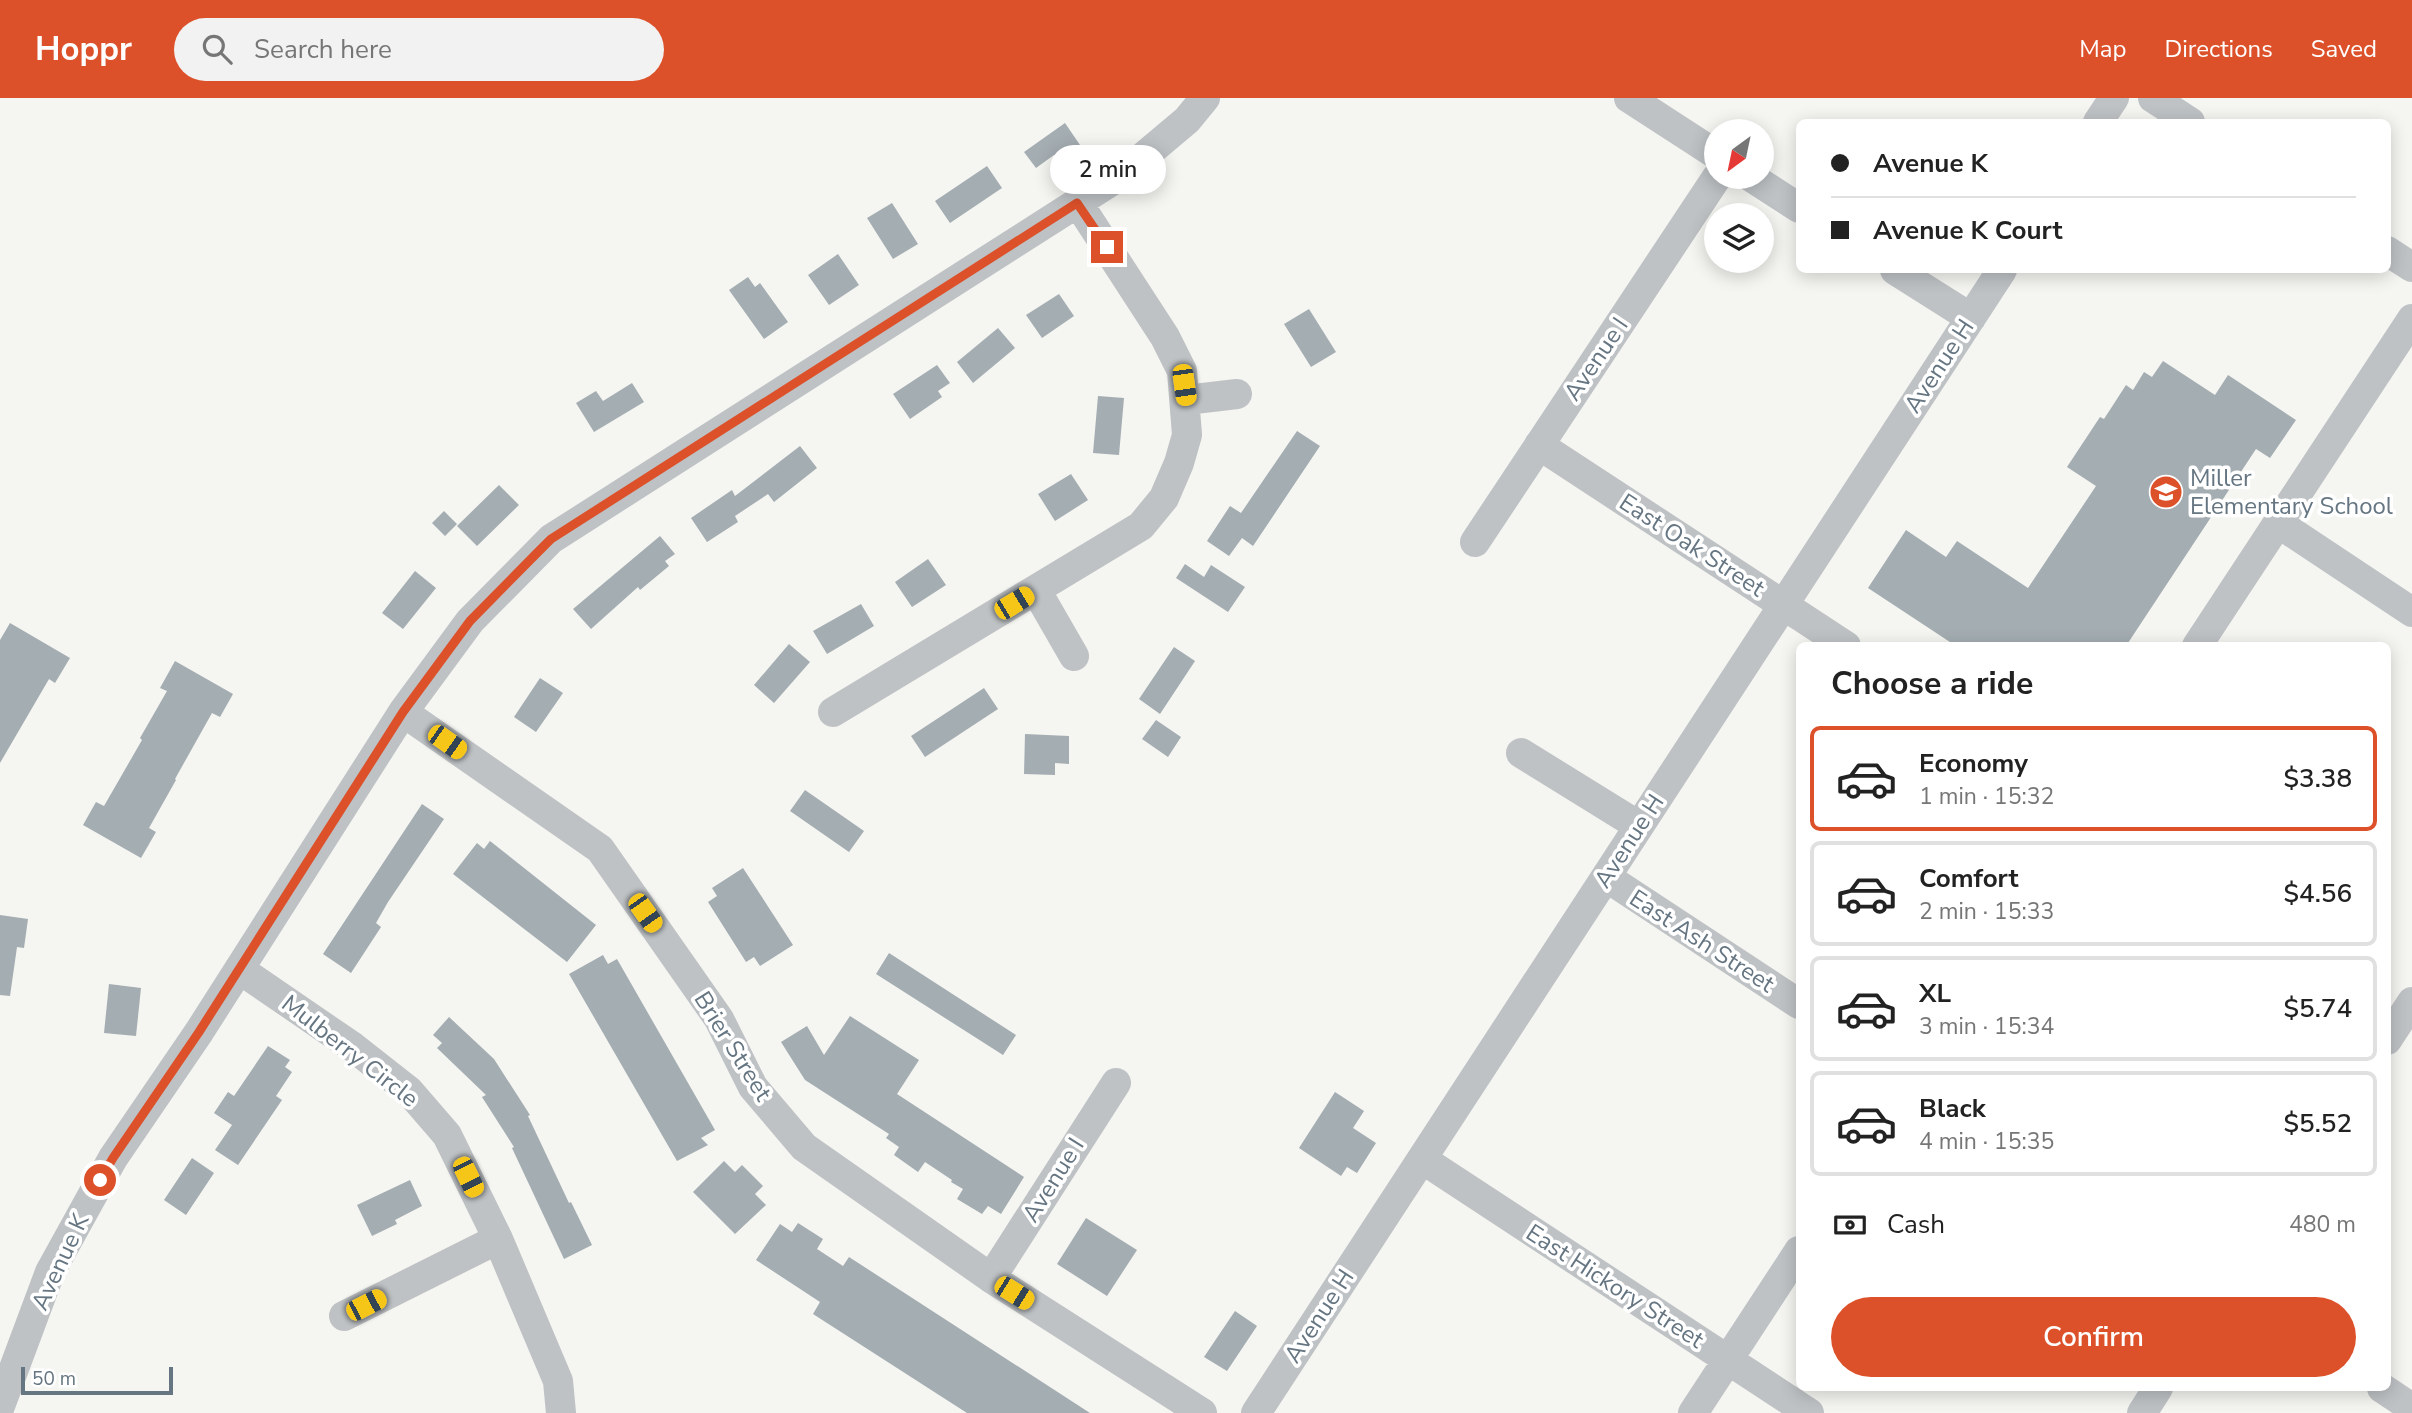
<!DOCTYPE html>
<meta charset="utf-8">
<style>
body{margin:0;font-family:"Nunito Sans",sans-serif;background:#f2f2f2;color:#222;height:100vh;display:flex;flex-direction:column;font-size:26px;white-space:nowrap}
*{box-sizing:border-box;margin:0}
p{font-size:23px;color:#767676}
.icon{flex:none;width:38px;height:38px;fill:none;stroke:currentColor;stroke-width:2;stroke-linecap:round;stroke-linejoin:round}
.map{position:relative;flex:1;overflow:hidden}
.side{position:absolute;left:1796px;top:544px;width:595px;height:749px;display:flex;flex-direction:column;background:#fff;border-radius:10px;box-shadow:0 4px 18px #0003}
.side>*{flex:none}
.guide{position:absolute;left:1796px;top:21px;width:595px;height:154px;border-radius:10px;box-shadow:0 4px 18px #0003;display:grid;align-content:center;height:154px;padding:0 35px;background:#fff}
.needle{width:46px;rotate:213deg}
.controls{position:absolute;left:1704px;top:21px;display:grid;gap:14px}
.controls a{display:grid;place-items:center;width:70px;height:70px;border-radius:50%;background:#fff;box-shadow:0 4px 18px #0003;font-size:35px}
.scale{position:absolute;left:21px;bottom:18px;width:152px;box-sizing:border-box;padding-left:7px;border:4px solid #657581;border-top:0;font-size:19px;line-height:24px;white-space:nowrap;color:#657581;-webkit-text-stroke:5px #fff;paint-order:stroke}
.end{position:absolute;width:32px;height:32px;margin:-16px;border:9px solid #dc512a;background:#fff;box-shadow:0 0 0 4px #fff}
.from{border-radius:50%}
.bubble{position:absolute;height:49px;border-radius:24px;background:#fff;box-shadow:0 4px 18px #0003;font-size:23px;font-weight:600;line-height:49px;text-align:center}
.car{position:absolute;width:21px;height:42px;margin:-21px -10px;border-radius:9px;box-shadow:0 0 5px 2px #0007;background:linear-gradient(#f5c518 24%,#345 0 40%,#f5c518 0 76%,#345 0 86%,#f5c518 0)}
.guide b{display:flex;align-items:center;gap:24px;height:66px;font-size:26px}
.guide b+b{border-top:2px solid #e0e0e0}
.guide i{width:18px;height:18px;background:#222}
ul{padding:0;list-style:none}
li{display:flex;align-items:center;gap:21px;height:105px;margin:0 14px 10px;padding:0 21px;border:4px solid #e0e0e0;border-radius:10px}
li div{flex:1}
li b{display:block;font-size:26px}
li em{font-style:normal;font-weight:600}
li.on{border-color:#dc512a}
li>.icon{width:63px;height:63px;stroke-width:1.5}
h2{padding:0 35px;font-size:32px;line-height:84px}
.pay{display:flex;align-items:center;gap:18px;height:77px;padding:0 35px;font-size:26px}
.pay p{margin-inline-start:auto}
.cta{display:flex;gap:14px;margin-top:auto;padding:14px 35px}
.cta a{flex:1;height:80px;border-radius:42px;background:#dc512a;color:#fff;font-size:28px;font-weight:600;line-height:80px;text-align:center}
header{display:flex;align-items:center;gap:42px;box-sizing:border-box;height:98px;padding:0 35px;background:#dc512a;color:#fff}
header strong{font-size:33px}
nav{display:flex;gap:38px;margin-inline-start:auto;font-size:24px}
.search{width:490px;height:63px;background:#f2f2f2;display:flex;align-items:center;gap:18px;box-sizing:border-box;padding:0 24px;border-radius:38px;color:#767676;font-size:26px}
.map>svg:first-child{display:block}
</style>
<header>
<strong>Hoppr</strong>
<div class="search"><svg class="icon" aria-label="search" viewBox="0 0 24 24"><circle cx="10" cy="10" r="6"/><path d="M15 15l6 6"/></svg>Search here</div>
<nav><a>Map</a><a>Directions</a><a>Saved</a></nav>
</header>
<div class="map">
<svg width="2412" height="1315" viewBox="0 0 2412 1315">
<rect width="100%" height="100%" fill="#f5f5f1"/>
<!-- building -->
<path fill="#a4adb2" d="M1065,25L1080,47L1058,62L1054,57L1036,70L1024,54Z
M987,68L1002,90L950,125L935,103Z
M892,105L918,146L893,161L867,120Z
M838,156L859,187L829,207L808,177Z
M748,179L755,189L760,185L788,224L764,241L729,192Z
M1059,196L1074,218L1042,240L1026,217Z
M1309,211L1336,254L1311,269L1284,226Z
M998,230L1015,250L973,285L957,264Z
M2163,263L2215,297L2228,277L2296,322L2270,360L2256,351L2126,548H1956L1868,490L1906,432L1946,459L1957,443L2028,490L2096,388L2067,369L2100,319L2104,321L2126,287L2133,292L2144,274L2152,279Z
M937,267L950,285L938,293L942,299L910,321L893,296Z
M632,285L644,304L594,334L576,305L596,293L603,303Z
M1098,298L1124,300L1119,357L1093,355Z
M1297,333L1320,348L1253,448L1242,440L1229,458L1207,443L1230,408L1241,415Z
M800,348L817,370L774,404L768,396L735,418L738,424L707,444L691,420L732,392L735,398Z
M1071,376L1088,402L1055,423L1038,396Z
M499,387L519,407L477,448L457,428Z
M444,413L457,426L445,438L432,425Z
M660,438L675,456L665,463L669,468L640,492L638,489L591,531L573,511Z
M928,461L946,487L912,509L895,484Z
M1185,466L1204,479L1211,467L1245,489L1228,514L1176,480Z
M415,473L436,490L403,531L382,515Z
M861,506L874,528L827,556L813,533Z
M10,525L70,560L55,585L49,581L0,665V542Z
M789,546L810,564L774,605L754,587Z
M1174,549L1195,563L1160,616L1139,601Z
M175,563L233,596L220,619L212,615L175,681L176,682L149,730L156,734L141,760L83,727L96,704L104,708L142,642L140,640L167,593L160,590Z
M540,580L563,595L536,634L514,619Z
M984,590L998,611L925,659L911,638Z
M1156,622L1181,639L1168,659L1142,641Z
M1025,636L1069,638V666L1055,665V677L1024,676Z
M805,692L864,733L849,754L790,713Z
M422,706L444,721L388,804L376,825L381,829L351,875L323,856Z
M490,743L596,827L567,864L453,776L477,745L484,751Z
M743,770L793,847L760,868L754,859L746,864L708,804L717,798L712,790Z
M0,817L28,821L24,850L17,849L10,898L0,897Z
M889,855L1016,937L1003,957L876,876Z
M603,857L608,866L617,861L715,1032L701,1040L708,1047L677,1063L569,876Z
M109,886L141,890L136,938L104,935Z
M850,918L919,962L897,996L1024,1079L1001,1116L988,1108L982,1116L957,1101L963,1091L951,1084L952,1082L925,1064L918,1074L894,1057L899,1049L886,1040L889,1036L805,982L781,944L807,928L824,957Z
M449,919L494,961L530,1017L528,1018L569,1105L571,1104L592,1147L564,1161L512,1050L514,1049L482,999L486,997L437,950L442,945L433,937Z
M268,948L290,962L285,969L292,974L276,998L282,1002L238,1067L215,1052L232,1027L214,1015L228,994L234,998Z
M1335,994L1364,1013L1353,1030L1376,1045L1357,1075L1347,1069L1341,1078L1299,1050Z
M192,1060L214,1075L186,1117L164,1102Z
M724,1063L735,1074L742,1067L763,1088L755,1096L766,1107L735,1136L693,1094Z
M410,1082L422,1108L395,1122L397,1126L372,1138L357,1107Z
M1086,1120L1137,1152L1107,1198L1057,1166Z
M798,1125L823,1141L817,1151L843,1168L849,1159L1090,1315H967L813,1216L820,1204L756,1162L780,1126L792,1134Z
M1235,1213L1257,1228L1227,1273L1204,1259Z"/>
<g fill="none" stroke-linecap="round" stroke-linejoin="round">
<!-- minor -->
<path stroke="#bec2c5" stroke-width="30" d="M1629,0L1717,57
M2153,0L2190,24
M2098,24L2114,0
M1751,79L1799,110
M2387,153L2412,169
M1895,172L1971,220
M1186,302L1237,296
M1539,347L1846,548
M2278,425L2412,514
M1475,444L1717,79
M1036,492L1074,558
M2197,548L2412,221
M403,614L600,751L719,921L753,989L804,1049L991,1180L1202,1315
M833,614L1141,428L1164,400L1179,365L1187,337L1182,273L1165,239L1078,105
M1521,655L1639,728
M1606,779L1799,906
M239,871L353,949L409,993L447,1037L498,1141L558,1283L561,1315
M2387,942L2412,904
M1422,1061L1809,1315
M991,1180L1116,985
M344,1218L498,1141
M2382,1290L2412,1310
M0,1308L50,1174L113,1060L199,934L403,614L470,523L551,441L1124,75L1187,22L1205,0
M1256,1315L2002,172
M1693,1315L1799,1153
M2142,1315L2158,1290"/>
</g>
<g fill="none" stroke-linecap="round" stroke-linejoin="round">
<!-- route -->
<path stroke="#dc512a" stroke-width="9" d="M100,1082L113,1060L199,934L403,614L470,523L535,457L551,441L1077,105L1107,149"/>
</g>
<!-- icons -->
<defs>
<symbol id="school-disc" viewBox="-11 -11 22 22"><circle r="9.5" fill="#dc512a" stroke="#fff"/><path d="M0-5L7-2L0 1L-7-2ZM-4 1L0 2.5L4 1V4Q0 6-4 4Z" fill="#fff"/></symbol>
</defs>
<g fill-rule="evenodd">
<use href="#school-disc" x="2147" y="375" width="38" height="38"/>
</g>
<g text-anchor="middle" stroke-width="7" stroke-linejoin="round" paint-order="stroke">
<!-- street labels -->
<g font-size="24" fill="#657581" stroke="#fff">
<text transform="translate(1596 261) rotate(-56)" y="8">Avenue I</text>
<text transform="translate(1939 268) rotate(-57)" y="8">Avenue H</text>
<text transform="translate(1692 447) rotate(33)" y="8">East Oak Street</text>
<text transform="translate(1629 743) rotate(-57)" y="8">Avenue H</text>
<text transform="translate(1702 843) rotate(33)" y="8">East Ash Street</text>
<text transform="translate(733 948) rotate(58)" y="8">Brier Street</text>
<text transform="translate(350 953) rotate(38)" y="8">Mulberry Circle</text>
<text transform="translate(1053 1082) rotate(-58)" y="8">Avenue I</text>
<text transform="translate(60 1164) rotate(-65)" y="8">Avenue K</text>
<text transform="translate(1615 1188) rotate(33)" y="8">East Hickory Street</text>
<text transform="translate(1319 1218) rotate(-57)" y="8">Avenue H</text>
</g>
<!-- poi labels -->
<g font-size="24" fill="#657581" stroke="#fff" text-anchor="start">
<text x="2190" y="388">Miller<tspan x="2190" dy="28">Elementary School</tspan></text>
</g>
</g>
</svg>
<div class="controls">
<a><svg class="needle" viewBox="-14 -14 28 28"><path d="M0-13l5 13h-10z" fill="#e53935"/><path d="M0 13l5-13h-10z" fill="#767676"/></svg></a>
<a><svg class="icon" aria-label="layers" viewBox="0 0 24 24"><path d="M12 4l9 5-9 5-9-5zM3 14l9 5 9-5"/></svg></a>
</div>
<div class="scale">50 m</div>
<i class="end from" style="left:100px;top:1082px"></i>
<i class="end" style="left:1107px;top:149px"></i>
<div class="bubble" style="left:1050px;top:47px;width:116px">2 min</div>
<i class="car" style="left:1184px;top:287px;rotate:172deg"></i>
<i class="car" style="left:1014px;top:505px;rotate:59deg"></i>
<i class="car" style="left:447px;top:644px;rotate:125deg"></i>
<i class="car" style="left:645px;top:815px;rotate:145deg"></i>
<i class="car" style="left:468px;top:1079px;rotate:154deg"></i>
<i class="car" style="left:1014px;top:1195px;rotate:122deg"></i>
<i class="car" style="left:366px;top:1207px;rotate:63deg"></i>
<div class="guide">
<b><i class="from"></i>Avenue K</b>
<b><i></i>Avenue K Court</b>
</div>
<section class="side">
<h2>Choose a ride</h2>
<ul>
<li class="on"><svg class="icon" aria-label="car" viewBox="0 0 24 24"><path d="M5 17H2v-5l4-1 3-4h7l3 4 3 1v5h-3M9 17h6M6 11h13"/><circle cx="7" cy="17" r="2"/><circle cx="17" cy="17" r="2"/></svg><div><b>Economy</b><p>1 min · 15:32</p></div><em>$3.38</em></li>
<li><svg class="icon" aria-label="car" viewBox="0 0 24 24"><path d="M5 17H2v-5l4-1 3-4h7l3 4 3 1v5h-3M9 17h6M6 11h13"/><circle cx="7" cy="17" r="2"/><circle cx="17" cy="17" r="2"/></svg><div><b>Comfort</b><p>2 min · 15:33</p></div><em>$4.56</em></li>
<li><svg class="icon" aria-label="car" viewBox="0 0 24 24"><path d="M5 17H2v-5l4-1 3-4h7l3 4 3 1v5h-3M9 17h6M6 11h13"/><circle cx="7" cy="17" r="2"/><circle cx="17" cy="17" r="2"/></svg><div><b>XL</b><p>3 min · 15:34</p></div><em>$5.74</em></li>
<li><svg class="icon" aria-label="car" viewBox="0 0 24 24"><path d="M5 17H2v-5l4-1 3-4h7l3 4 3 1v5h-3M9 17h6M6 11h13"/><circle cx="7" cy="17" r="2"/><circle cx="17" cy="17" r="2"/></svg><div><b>Black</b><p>4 min · 15:35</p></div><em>$5.52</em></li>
</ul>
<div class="pay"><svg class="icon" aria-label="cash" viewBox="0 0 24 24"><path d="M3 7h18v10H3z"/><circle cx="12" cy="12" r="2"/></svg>Cash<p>480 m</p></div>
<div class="cta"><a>Confirm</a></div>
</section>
</div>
